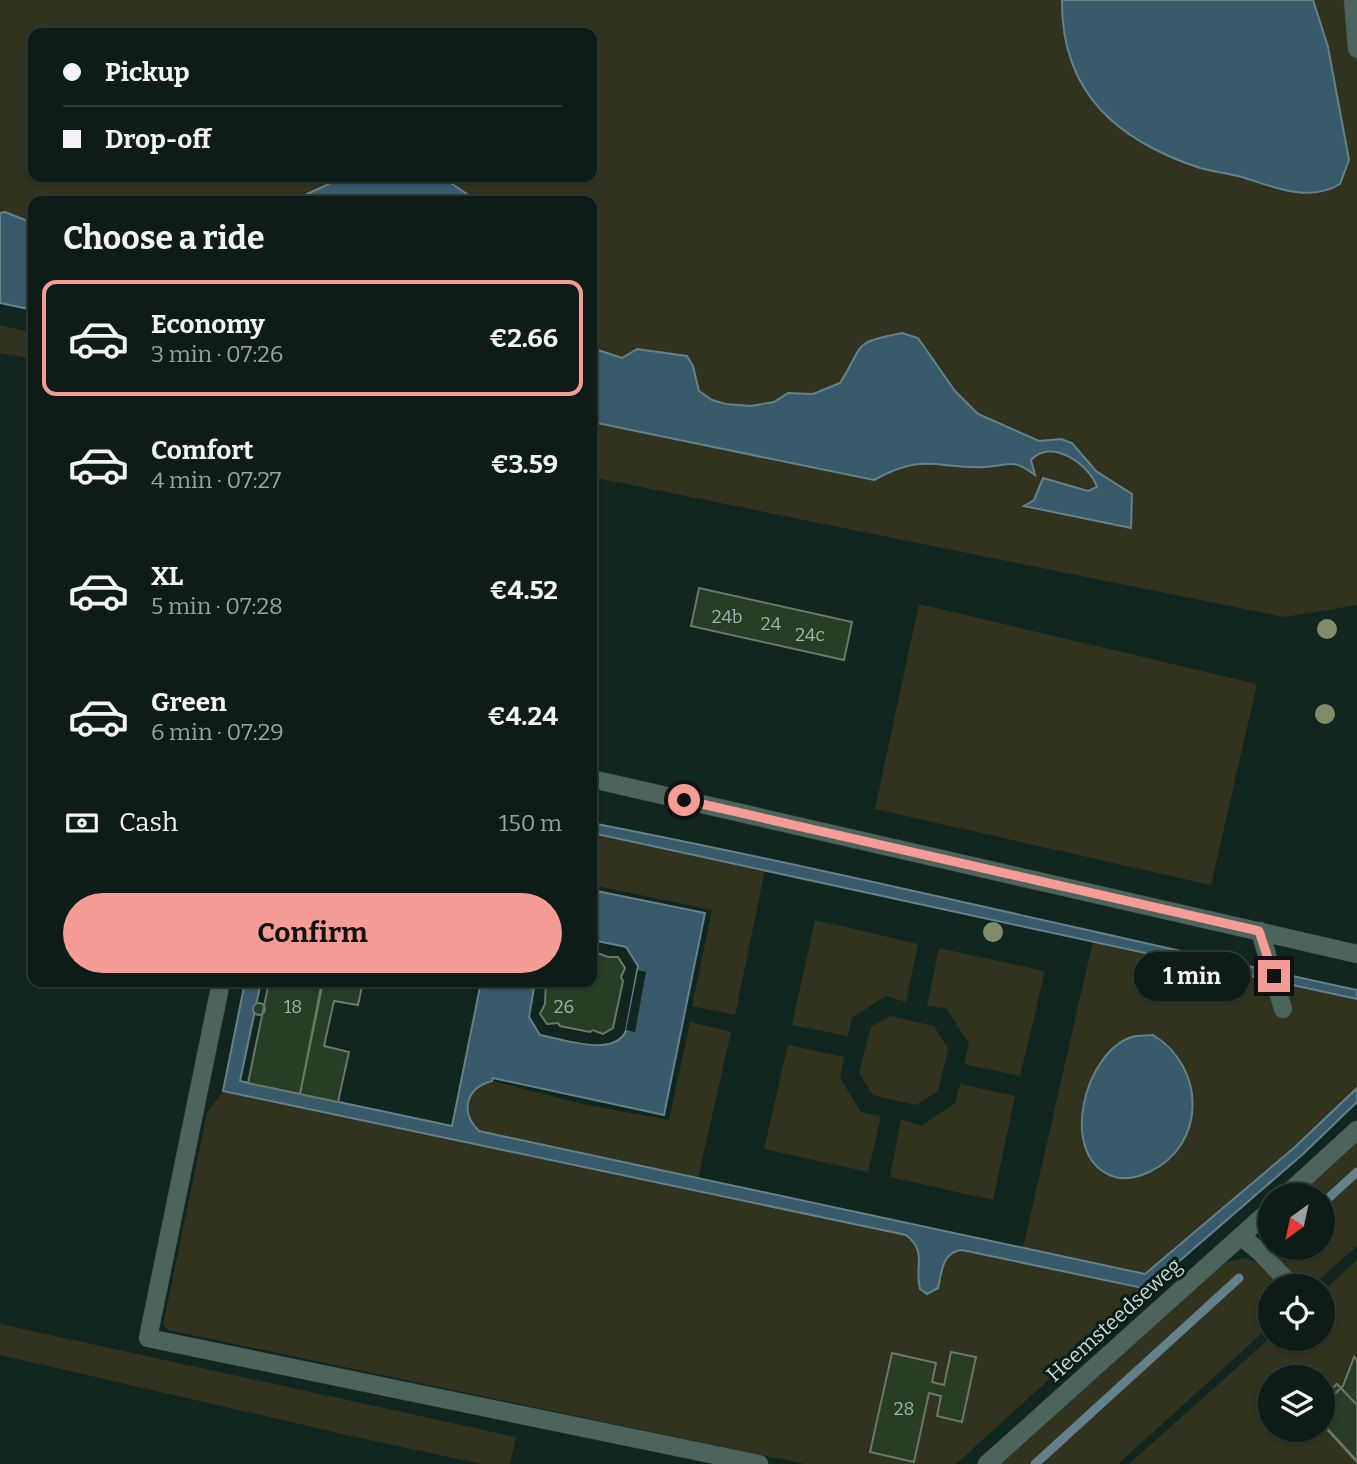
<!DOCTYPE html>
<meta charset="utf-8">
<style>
body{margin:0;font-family:Bitter,serif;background:#1b2924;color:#f1f3f6;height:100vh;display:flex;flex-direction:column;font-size:26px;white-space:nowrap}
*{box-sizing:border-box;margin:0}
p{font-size:23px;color:#9aa1a1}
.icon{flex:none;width:38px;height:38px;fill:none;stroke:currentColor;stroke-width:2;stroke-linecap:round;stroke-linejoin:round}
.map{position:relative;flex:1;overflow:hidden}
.details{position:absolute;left:28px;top:196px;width:569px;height:791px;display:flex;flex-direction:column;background:#0d1c17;border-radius:14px;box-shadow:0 2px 5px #0004,0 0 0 2px #2d3a36}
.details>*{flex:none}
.banner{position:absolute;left:28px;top:28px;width:569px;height:154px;border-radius:14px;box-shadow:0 2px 5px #0004,0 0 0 2px #2d3a36;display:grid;align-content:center;height:154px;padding:0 35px;background:#0d1c17}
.needle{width:46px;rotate:213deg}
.controls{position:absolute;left:1258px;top:1183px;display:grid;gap:14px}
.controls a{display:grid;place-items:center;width:77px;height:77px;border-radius:50%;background:#0d1c17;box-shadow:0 2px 5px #0004,0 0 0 2px #2d3a36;font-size:35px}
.end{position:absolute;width:32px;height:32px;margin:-16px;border:9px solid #f59c96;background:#111;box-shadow:0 0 0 4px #111}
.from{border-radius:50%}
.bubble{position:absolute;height:49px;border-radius:24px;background:#0d1c17;box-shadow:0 2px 5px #0004,0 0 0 2px #2d3a36;font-size:23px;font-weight:700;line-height:49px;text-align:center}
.banner b{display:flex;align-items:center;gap:24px;height:66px;font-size:26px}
.banner b+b{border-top:2px solid #2d3a36}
.banner i{width:18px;height:18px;background:#f1f3f6}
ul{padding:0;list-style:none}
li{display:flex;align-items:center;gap:21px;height:116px;margin:0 14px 10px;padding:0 21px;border:4px solid transparent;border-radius:14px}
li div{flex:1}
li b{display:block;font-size:26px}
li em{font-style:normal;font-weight:700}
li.selected{border-color:#f59c96}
li>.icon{width:63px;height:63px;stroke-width:1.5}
h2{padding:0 35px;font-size:32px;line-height:84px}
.pay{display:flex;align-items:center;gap:18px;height:77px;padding:0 35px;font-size:26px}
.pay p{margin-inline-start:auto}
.button{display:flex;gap:14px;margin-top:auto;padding:14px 35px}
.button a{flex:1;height:80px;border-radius:42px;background:#f59c96;color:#111;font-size:28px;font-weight:700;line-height:80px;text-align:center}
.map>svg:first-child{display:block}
</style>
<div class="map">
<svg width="1357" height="1464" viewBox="0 0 1357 1464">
<rect width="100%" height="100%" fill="#11261f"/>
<!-- green -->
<path fill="#32331e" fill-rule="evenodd" d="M0,0H1357V605L1284,617L592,477V422L875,479L592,417V201H33V308L0,301ZM33,33H592V177H33Z
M0,325L33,333V359L0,353Z
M919,604L1257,684L1211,885L875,809Z
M592,833L765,870L735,1015L692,1006L712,910L592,885Z
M815,920L918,944L906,1002L886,996L852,1018L848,1036L792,1025Z
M1093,941L1357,999V1088L1295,1147L1145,1274L1023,1248Z
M939,948L1045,971L1020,1076L964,1064L969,1044L946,1008L927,1006Z
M890,1016L934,1026L948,1049L938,1091L916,1105L873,1095L859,1073L871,1027Z
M690,1022L731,1032L698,1178L479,1131C460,1113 465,1087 492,1081L583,1104L669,1120Z
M788,1045L844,1057L840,1078L861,1112L881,1116L868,1172L764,1149Z
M960,1084L1015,1096L993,1200L890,1177L901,1119L921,1126L955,1103Z
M223,1091L906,1235C924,1248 921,1263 918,1283L938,1288C942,1271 942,1252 962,1250L1142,1289L1152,1286L956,1464H805L168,1330L163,1325L207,1113Z
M1357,1143V1246L1312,1286H1300C1285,1268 1259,1250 1270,1225V1248H1323V1195H1300Z
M1245,1258L1257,1262L1279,1286H1270V1326L1118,1464H996L1225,1262Z
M1357,1260V1464H1129L1270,1338L1323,1339V1291ZM1270,1377H1323V1430H1270Z
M0,1324L516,1437L510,1464H482L360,1438L0,1355Z"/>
<!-- water -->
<path fill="#385a6a" stroke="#64808a" stroke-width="2" d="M1062,0H1313L1328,47L1349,160L1340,184C1309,203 1274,187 1242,177C1229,173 1214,172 1200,168C1118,141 1061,93 1062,0Z
M344,177H442L477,201H292Z
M5,212L33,223V310L0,303V213Z
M902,333L918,338L955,391L978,414L1039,441L1061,439L1072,443L1096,471L1132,494L1131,528L1024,506L1034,500L1043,478L1088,491L1097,487C1090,465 1051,437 1031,460L1035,475C1011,457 1010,466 985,467C935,469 925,452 874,480L592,422V348L622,358L637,349L687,356L693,366L699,391L712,400L726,404L751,406L774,402L788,393L813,394L840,383C866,342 851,343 902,333Z
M592,823C848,873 1102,935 1357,990V999L592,833Z
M592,890L705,913L664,1115L493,1078L492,1081C465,1088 460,1113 479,1131L1145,1274L1295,1147L1357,1088V1102L1303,1154L1147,1289L962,1250C942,1252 942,1271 938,1288L927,1294L920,1289C914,1267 928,1252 906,1235L223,1091L245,982H261L240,1081L452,1126L481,982H535L529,1017L540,1035C563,1039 613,1058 626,1031L638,966L626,947L592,940Z
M1153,1035C1206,1067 1207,1145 1149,1172C1138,1177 1124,1181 1112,1176C1058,1156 1084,1052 1132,1037C1138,1035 1146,1036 1153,1035Z"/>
<!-- pier -->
<path fill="#11261f" d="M638,970L646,972L635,1032L626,1030Z"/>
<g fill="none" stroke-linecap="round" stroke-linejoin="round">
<!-- stream -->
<path stroke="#64808a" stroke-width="9" d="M1323,1203L1357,1172
M1035,1464L1239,1278"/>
</g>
<!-- building -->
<path fill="#293d26" stroke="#697867" stroke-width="2" d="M699,588L852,622L844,660L691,626Z
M592,951L608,957H618L625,968L621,977L623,981L613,1028L603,1034L593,1030L590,1032L560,1026L558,1023L547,1024L540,1014L545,1004L546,982H592Z
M269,982H322L300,1094L248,1083Z
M323,982H363L358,1005L334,1001L324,1046L349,1052L338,1102L300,1094Z
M253 1009a6 6 0 1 1 12 0a6 6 0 1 1-12 0Z
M951,1352L976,1357L962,1422L937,1416L941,1396L929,1393L914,1462L870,1452L892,1353L936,1363L932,1382L944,1385Z
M1354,1357L1357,1360V1461L1323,1424V1405L1343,1386Z
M1337,1384L1357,1405V1462L1323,1425V1397Z"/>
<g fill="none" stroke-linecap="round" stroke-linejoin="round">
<defs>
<path id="minor" d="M1353,0L1357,49
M592,779L1357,954
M1260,931L1283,1009
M221,982L148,1338L759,1464
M1286,1195L1357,1130
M1241,1236L1260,1252L1292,1286
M1323,1309V1308
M987,1464L1270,1210"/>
</defs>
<!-- minor casing -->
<use href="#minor" stroke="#313f3a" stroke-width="19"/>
<!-- minor -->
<use href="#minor" stroke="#4d645c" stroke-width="18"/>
</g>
<!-- trees -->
<g fill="#808c69">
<circle cx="1327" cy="629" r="10"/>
<circle cx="1325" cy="714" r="10"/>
<circle cx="993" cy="932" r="10"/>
</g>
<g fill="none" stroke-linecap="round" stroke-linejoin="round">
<!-- route -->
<path stroke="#f59c96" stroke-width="9" d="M684,800L1259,931L1274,976"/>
</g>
<g text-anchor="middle" stroke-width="6" stroke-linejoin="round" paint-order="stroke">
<!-- number labels -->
<g font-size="18" fill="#a3b2a8">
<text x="727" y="623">24b</text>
<text x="771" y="630">24</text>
<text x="810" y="641">24c</text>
<text x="293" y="1013">18</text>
<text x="564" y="1013">26</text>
<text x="904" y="1415">28</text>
</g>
<!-- street labels -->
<g font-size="21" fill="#ccd9d4" stroke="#071d16">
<text transform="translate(1114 1320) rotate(-42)" y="7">Heemsteedseweg</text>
</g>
</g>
</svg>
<div class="controls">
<a><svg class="needle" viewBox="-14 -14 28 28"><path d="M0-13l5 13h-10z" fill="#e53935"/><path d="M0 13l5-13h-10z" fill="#9aa1a1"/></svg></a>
<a><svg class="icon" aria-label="locate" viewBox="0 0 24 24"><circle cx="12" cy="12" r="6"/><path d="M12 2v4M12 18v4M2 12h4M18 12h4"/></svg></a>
<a><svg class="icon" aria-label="layers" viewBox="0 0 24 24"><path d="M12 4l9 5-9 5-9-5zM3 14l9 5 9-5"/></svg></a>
</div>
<i class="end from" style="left:684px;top:800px"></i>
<i class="end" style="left:1274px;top:976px"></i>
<div class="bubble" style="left:1134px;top:952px;width:116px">1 min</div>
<div class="banner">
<b><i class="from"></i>Pickup</b>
<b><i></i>Drop-off</b>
</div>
<section class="details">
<h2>Choose a ride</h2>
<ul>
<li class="selected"><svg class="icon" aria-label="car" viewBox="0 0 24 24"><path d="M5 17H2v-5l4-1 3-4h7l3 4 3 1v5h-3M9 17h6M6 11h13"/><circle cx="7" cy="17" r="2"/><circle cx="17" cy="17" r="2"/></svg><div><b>Economy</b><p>3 min · 07:26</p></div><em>€2.66</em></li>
<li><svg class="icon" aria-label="car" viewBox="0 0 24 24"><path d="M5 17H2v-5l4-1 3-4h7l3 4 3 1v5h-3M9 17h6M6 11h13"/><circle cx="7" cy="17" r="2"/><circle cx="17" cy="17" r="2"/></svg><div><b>Comfort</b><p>4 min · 07:27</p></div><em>€3.59</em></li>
<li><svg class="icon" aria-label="car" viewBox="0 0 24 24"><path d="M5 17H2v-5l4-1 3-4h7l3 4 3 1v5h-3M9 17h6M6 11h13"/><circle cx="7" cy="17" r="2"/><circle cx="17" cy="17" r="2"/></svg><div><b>XL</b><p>5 min · 07:28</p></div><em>€4.52</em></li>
<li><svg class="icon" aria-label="car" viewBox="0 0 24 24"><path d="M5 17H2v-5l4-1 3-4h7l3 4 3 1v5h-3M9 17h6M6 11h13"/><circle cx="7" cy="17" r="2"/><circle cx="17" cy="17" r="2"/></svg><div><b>Green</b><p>6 min · 07:29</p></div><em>€4.24</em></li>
</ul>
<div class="pay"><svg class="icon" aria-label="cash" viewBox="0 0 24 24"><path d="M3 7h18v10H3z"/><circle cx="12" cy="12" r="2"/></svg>Cash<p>150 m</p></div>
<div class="button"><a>Confirm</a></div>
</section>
</div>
